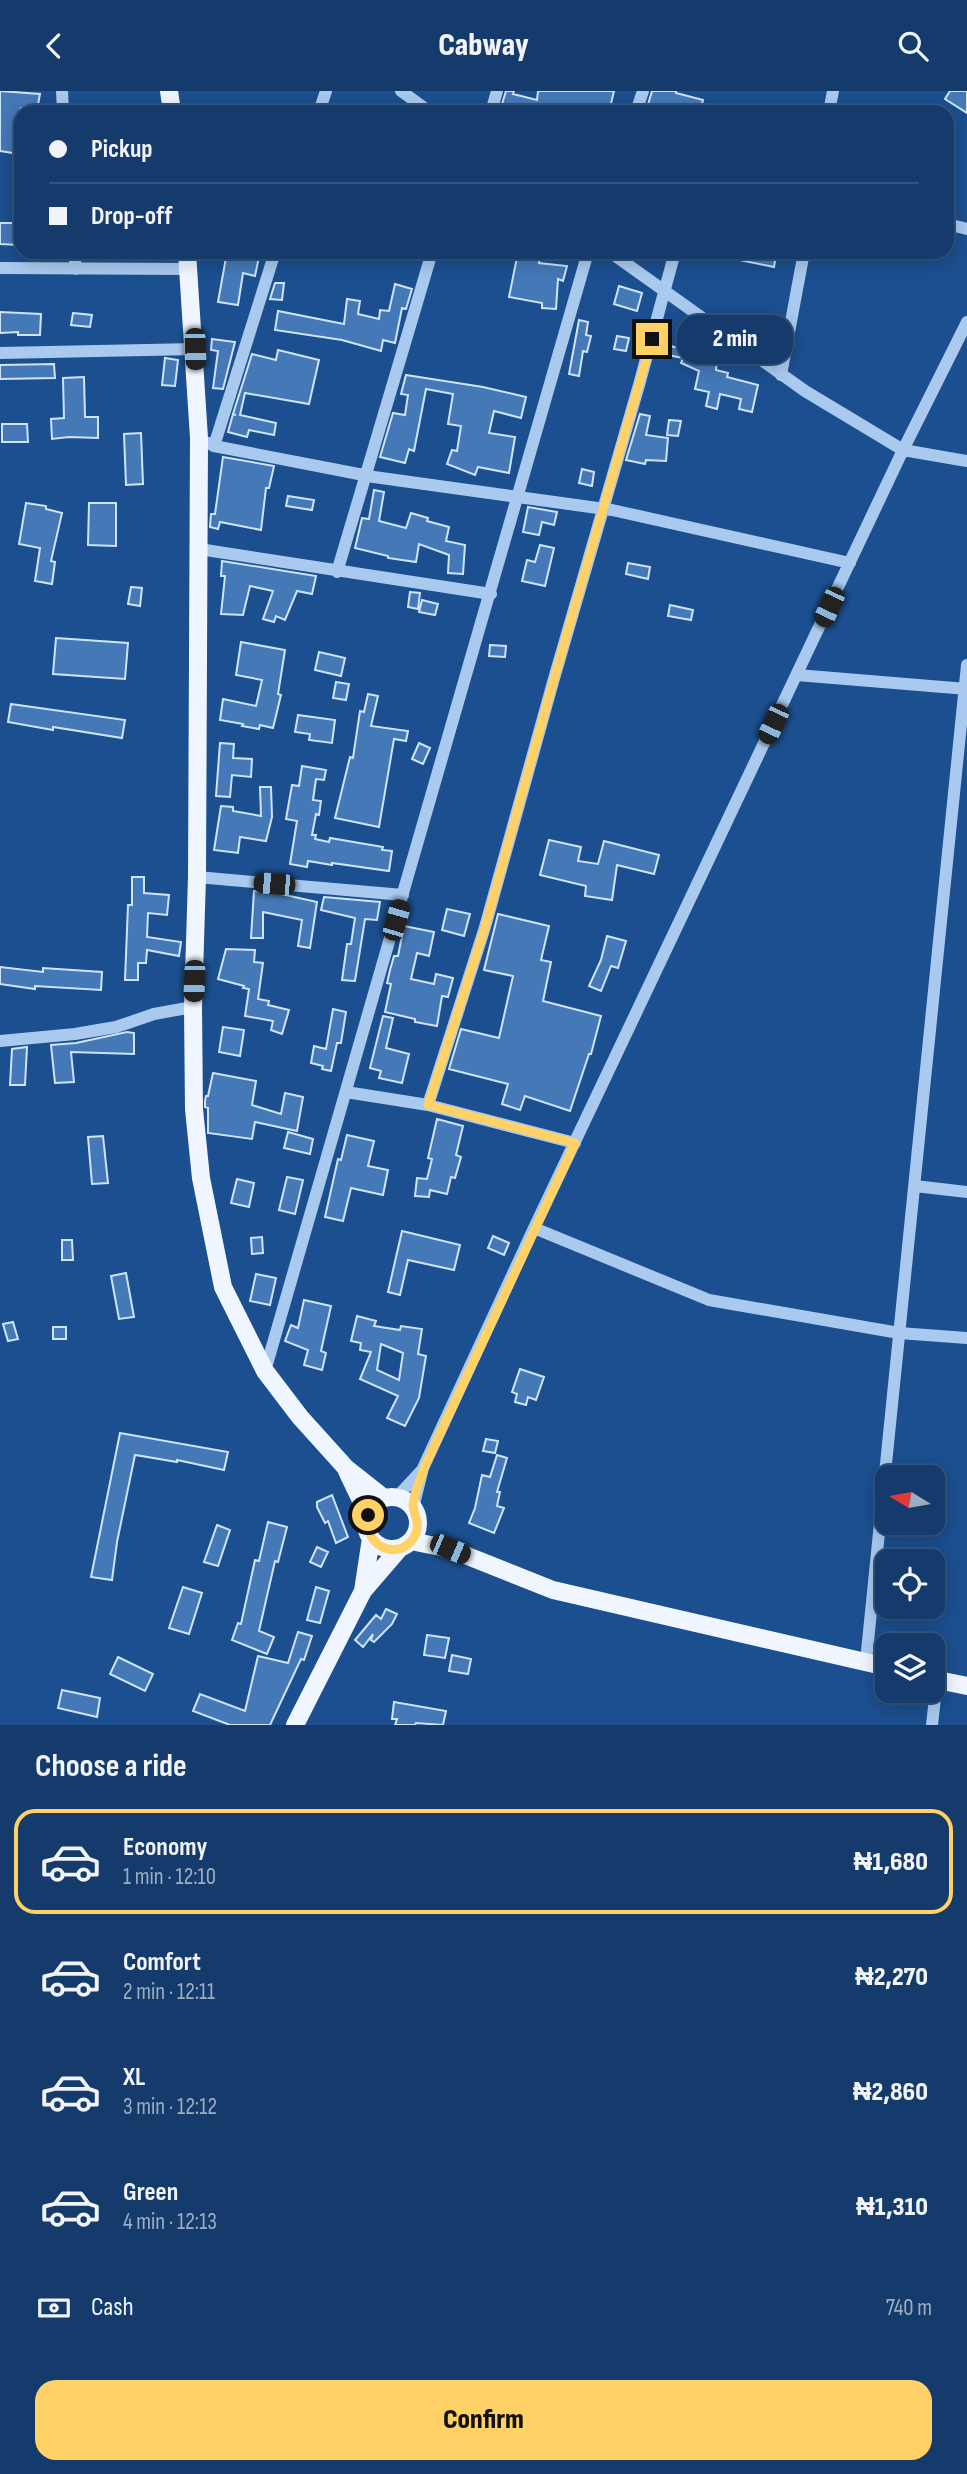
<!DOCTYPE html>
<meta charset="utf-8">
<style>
body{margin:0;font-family:"Sofia Sans Condensed",sans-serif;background:#1d4271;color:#f1f3f6;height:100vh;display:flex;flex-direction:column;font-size:26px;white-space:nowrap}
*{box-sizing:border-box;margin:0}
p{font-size:23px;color:#9dadc1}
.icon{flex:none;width:38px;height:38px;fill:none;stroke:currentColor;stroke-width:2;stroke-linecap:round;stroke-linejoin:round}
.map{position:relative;height:1634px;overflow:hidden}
.panel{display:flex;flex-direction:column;background:#143b6b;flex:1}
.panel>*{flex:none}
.top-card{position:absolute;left:14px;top:14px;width:940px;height:154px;border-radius:21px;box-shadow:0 4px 18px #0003,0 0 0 2px #33557e;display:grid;align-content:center;height:154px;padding:0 35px;background:#143b6b}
.needle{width:46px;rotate:281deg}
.buttons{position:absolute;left:875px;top:1374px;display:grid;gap:14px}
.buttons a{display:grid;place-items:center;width:70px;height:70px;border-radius:14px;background:#143b6b;box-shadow:0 4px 18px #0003,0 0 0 2px #33557e;font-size:35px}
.end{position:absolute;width:32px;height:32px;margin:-16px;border:9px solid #ffd166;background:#111;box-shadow:0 0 0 4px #111}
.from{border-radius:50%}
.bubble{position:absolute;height:49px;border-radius:21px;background:#143b6b;box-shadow:0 4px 18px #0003,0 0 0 2px #33557e;font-size:23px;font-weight:800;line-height:49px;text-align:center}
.car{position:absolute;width:21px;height:42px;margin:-21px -10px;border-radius:9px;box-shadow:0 0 5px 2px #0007;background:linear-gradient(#222 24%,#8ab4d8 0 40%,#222 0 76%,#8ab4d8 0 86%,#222 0)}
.top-card b{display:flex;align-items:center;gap:24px;height:66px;font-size:26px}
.top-card b+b{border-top:2px solid #33557e}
.top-card i{width:18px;height:18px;background:#f1f3f6}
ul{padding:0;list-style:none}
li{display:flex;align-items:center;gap:21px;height:105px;margin:0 14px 10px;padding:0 21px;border:4px solid transparent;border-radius:21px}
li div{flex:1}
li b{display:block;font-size:26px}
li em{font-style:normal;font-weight:800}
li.on{border-color:#ffd166}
li>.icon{width:63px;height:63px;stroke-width:1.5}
h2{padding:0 35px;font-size:32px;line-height:84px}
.pay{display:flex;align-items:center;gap:18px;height:77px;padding:0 35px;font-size:26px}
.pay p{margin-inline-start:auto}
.primary-button{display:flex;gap:14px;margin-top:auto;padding:14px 35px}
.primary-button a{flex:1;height:80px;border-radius:21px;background:#ffd166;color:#111;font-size:28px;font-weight:800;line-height:80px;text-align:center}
header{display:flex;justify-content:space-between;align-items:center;height:91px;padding:0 35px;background:#143b6b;font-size:32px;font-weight:800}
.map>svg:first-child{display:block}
</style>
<header><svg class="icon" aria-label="back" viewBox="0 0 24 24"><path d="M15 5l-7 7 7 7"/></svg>Cabway<svg class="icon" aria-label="search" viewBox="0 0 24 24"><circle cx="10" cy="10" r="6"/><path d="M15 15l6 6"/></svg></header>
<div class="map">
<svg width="967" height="1634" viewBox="0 0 967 1634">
<rect width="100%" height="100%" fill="#1b4f8f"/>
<!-- building -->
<path fill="#4478b7" stroke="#cfe3fa" stroke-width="2" fill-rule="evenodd" d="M0,0L40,3L37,19L21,17L13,62L0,60Z
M506,0H514L513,3L537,9L538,0H614L609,21H537L502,13Z
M652,0H676V2L703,9L700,21H658L647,17Z
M950,0H967V22L945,8Z
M0,132H18V154L0,153Z
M227,161H260L255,185L243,182L238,214L218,211Z
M518,161H541L539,172L567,175L563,190L558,188L556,218L542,217V212L509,206Z
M726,161H764L776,164L774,176L725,166Z
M275,192H284L282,209L270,208Z
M395,193L412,198L406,218L402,217L395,252L383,249L381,260L342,249L275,239L278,220L344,233L347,208L360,210L358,223L379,228L380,219L389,220Z
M619,195L642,202L637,220L614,213Z
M0,221L41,223L40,244H18V241L0,242Z
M73,222L92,224L90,236L71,234Z
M579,229L588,231L586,244L591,245L587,261L583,260L579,285L569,283Z
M617,245L629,247L626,260L614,258Z
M212,248L235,251L223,298L213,297L218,260L211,259Z
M659,252L686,259V261L687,259L717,266L716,279L728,282L727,286L758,294L752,321L739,318L741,308L720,303L717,318L706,315L709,301L695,298L699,280L681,272L683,267L657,262Z
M278,259L319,269L309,313L245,302L240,324L276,332L274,344L249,339L247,346L228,341L233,323L236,324L233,323L252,263L276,269Z
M165,267L178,269L175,295L162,294Z
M54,273L55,287L0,288V274Z
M406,284L483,296L526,306L521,327L494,320L489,342L515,346L509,382L478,376L475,384L447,373L452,359L457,360L461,335L448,333L453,303L426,298L414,360L409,358L405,372L380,366L393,322L405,324L408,304L401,303Z
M84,286L85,326H98V347L69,346L52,348L51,328L64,327L63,287Z
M640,323L650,325L646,344L668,347L666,370L646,369L645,373L626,369Z
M669,329L681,330L678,345L667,344Z
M2,333H27L28,351H2Z
M141,342L143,393L126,394L124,343Z
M223,366L274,375L269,397H266L261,439L220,431L218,438L210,436L211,423H215Z
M582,378L594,381L592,395L579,392Z
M374,399L384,401L379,430L406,437L411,422L428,427L427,430L449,436L446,450L465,454L463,483L448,482L449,464L419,453L416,471L388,467V465L355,457L362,427L369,428Z
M288,405L314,409L312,419L286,415Z
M26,412L46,415V418L62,422L51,470L55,471L52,493L35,490L40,457L19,453Z
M89,412H116V455L88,454Z
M528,416L557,421L554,434L542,431L539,444L523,441Z
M540,454L554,457L545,495L522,490L527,469L535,471Z
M222,470L316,485L312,503L297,500L285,529L276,525L274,531L263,528L273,500L250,495L243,524L221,523L225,485H221Z
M628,472L650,476L648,488L626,483Z
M131,496L142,497L140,515L128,513Z
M410,501L420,502L418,518L408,516Z
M422,509L438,513L435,524L419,521Z
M670,514L693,519L691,529L668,525Z
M56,547L128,552L125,588L53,583Z
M241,551L285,559L278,603L281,604L273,637L260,634L259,638L242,635L243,633L220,629L223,608L256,615L262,589L236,584Z
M490,554L506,555L505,566L489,565Z
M319,561L345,567L341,585L315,579Z
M336,591L349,593L346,609L333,607Z
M368,603L378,605L371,635L408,640L406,650L394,648L379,736L335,727L350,666L353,667L360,620L364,621Z
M11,613L125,629L122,647L53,636V639L8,631Z
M298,624L335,629L332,652L309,649L310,643L295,641Z
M220,652L234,653L233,667L252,668L251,686L232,684L230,706L216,705Z
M419,652L430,657L423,673L412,668Z
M302,675L326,679L324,689L316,688L313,709L321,710L319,724L316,723L312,744H316L315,748L329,751L330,747L383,756L382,759L392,760L389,780L332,772V774L308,770L307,776L290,773L297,730L286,728L292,694L299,695Z
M260,696H271L272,726L266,750L240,746L238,762L214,759L221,715L233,716V720L261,725Z
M549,749L581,756L578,770L598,773L604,750L659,764L654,783L617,774L612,809L585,805L586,795L540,784Z
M132,786H144V802L169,804L167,824L148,822L147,846L181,851L179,865L147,859L146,872H138V889H125L128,814H132Z
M254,800L272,801L317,811L310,857L298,855L302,829L263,821V847H251Z
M324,806L380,811L377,829L365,828L355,890L342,889L347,853H351L355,827L321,819Z
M447,818L470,823L464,845L442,839Z
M498,823L549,835L541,869L551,871L543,910L601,925L591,963H589L570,1020L525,1005L520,1019L502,1013L508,993L449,978L461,938L499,947L513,885L484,879Z
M404,835L434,841L429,865L417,862L411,888L434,893L436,883L453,887L448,906L442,905L437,935L415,931V928L385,921L391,893L387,892L390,879L394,865H398Z
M607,845L626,850L618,877L611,875L601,900L589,895L601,869Z
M226,858L255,859L254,871L263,872L258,908L269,910L268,914L289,919L282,943L271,939L273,930L245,925L249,898L243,897L244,895L218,888Z
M0,876L43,881V877L102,881L101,899L35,895V898L0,893Z
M333,918L346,921L341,952H337L331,980L322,978L323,975L311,972L314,955L326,958Z
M383,925L393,927L386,957L409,963L402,992L379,987L381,980L370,977Z
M223,936L244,939L240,965L219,961Z
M127,941L134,942V963L71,961L74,991L55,992L51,954L76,952Z
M27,956L25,994H10L12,958Z
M213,982L256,990L252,1014L281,1023L285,1002L303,1006L297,1040L255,1031L252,1048L208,1042V1017L205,1016V1010L206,1005H208Z
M437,1028L463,1035L456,1064L461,1066L455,1087L451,1086L447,1103L430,1099L429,1106L415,1105L417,1087L427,1088L432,1068L428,1067Z
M288,1041L313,1048L310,1063L284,1057Z
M347,1044L374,1050L368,1075L388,1079L383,1104L351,1097L343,1130L325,1126L338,1068L341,1069Z
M103,1045L108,1092L92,1093L88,1046Z
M287,1086L303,1089L295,1123L279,1119Z
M237,1088L254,1092L249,1116L231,1112Z
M402,1140L460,1154L454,1179L408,1169L400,1204L388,1201Z
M493,1145L509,1152L504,1164L488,1157Z
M262,1146L263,1162L252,1163L251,1147Z
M62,1149H72L73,1169H62Z
M126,1182L134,1226L119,1228L111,1185Z
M256,1183L276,1187L270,1214L250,1210Z
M304,1209L331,1215L321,1260L326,1262L322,1279L304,1274L308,1259L285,1250L291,1234L298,1237Z
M357,1225L376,1230L374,1235L400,1239L401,1235L422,1238L418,1263L426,1265L419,1307L405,1335L387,1327L398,1305L360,1288L371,1261L360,1259L361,1252L351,1250ZM381,1253L403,1262L399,1289L377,1279Z
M13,1231L18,1248L8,1250L3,1233Z
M53,1236H66V1248H53Z
M520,1278L544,1286L536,1309L528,1306L526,1314L515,1311L517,1303L512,1301Z
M120,1342L228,1361L224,1379L177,1369V1371L135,1364L117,1451L112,1489L91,1486Z
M486,1348L498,1350L495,1362L483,1360Z
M497,1364L507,1367L497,1401H500L497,1415L504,1417L494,1442L469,1432L475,1417L482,1384L490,1386Z
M332,1404L348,1446L336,1452L328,1430L325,1432L317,1416V1411Z
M268,1431L287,1436L278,1471L275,1470L259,1540L274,1546L267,1563L232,1549L238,1532L241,1533L255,1469L259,1470Z
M217,1434L230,1439L218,1475L204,1471Z
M317,1456L328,1461L321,1476L310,1471Z
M183,1496L202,1502L189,1543L169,1537Z
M316,1496L329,1500L320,1532L307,1529Z
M386,1518L397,1523L392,1533L374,1551L371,1549L373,1543L363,1556L355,1549L376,1524L381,1528Z
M298,1541L312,1545L304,1569L301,1568L270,1634H230L193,1620L200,1603L245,1620L258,1565L288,1572Z
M427,1544L449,1547L445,1567L424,1564Z
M452,1564L471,1568L468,1583L449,1580Z
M118,1566L153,1583L145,1600L110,1583Z
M62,1599L100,1607L97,1626L58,1617Z
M394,1611L446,1620L443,1634L416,1632L415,1634H395L397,1628H392Z"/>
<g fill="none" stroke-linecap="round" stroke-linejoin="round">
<!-- minor -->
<path stroke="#a9c9ee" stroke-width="12" d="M62,0L63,21
M401,0L430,21
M319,21L326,0
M491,21L497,0
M636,21L643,0
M829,21L833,0
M947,133L967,138
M74,161L76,178
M610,161L805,300L903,359L967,370
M0,177L189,178
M0,262L195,258
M781,284L804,161
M209,352L214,355L275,161
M214,355L374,386L612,419L850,472
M199,458L491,503
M337,481L432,161
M797,584L967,598
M197,786L403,804
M0,950L75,943L116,936L154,923L193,916
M346,1001L428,1014L575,1052
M428,1014L485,836L553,591L639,294L675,161
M915,1095L967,1101
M534,1137L709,1209L899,1242L967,1247
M265,1280L588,161
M396,1407L421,1380
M413,1417L423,1377L534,1137L903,359L967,231
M866,1570L967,574
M932,1634L937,1589"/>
<!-- major -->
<path stroke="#f0f6ff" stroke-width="18" d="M169,0L172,21
M187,161L199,347L197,786L193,916L194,1018L201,1087L223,1196L265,1280L300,1326L346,1377L384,1407
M347,1380L368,1424
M366 1432a26 26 0 1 1 52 0a26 26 0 1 1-52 0Z
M411,1450L450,1458L553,1499L887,1576
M363,1500L371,1447
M933,1588L967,1595
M295,1634L363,1500L400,1457"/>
</g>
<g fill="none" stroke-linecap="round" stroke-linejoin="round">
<!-- route -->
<path stroke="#ffd166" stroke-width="9" d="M368,1424C362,1457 403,1473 416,1442C420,1431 414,1425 413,1415C413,1404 421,1388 424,1377L575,1052L428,1014L485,836L553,591L652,248"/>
</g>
</svg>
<div class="buttons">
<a><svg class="needle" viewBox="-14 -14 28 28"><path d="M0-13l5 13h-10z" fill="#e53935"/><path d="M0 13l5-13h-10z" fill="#9dadc1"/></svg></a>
<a><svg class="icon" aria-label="locate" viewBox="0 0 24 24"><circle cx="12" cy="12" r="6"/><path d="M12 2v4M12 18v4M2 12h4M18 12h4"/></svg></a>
<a><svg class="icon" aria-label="layers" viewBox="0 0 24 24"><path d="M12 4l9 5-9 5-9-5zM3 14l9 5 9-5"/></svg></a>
</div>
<i class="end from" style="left:368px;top:1424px"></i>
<i class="end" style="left:652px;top:248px"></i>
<div class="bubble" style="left:677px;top:224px;width:116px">2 min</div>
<i class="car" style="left:195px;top:258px;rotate:178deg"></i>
<i class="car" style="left:829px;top:516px;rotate:205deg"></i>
<i class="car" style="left:773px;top:633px;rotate:205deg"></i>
<i class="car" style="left:274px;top:793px;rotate:275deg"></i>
<i class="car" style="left:396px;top:829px;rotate:16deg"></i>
<i class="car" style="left:194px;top:890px;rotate:182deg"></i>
<i class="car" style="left:450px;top:1458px;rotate:113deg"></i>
<div class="top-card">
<b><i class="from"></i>Pickup</b>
<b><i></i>Drop-off</b>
</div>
</div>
<section class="panel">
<h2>Choose a ride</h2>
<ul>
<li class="on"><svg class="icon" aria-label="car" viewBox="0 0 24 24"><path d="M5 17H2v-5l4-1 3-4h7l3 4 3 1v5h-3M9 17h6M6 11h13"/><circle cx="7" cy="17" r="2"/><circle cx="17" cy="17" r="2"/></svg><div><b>Economy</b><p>1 min · 12:10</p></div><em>₦1,680</em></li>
<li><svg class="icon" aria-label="car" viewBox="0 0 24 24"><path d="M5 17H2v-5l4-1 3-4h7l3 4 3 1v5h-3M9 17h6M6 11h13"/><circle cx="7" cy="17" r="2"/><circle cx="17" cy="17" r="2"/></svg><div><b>Comfort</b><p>2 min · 12:11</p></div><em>₦2,270</em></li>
<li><svg class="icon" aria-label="car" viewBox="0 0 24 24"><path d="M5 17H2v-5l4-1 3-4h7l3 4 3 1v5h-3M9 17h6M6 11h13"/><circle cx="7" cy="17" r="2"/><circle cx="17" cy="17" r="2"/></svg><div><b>XL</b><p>3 min · 12:12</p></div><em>₦2,860</em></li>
<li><svg class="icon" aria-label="car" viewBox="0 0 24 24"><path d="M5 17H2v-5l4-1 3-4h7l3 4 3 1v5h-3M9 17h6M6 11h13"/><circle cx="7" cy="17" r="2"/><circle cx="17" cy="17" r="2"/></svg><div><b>Green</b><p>4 min · 12:13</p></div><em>₦1,310</em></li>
</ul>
<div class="pay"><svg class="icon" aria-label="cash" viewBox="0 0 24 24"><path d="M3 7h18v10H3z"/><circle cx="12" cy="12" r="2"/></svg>Cash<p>740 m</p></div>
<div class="primary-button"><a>Confirm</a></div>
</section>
